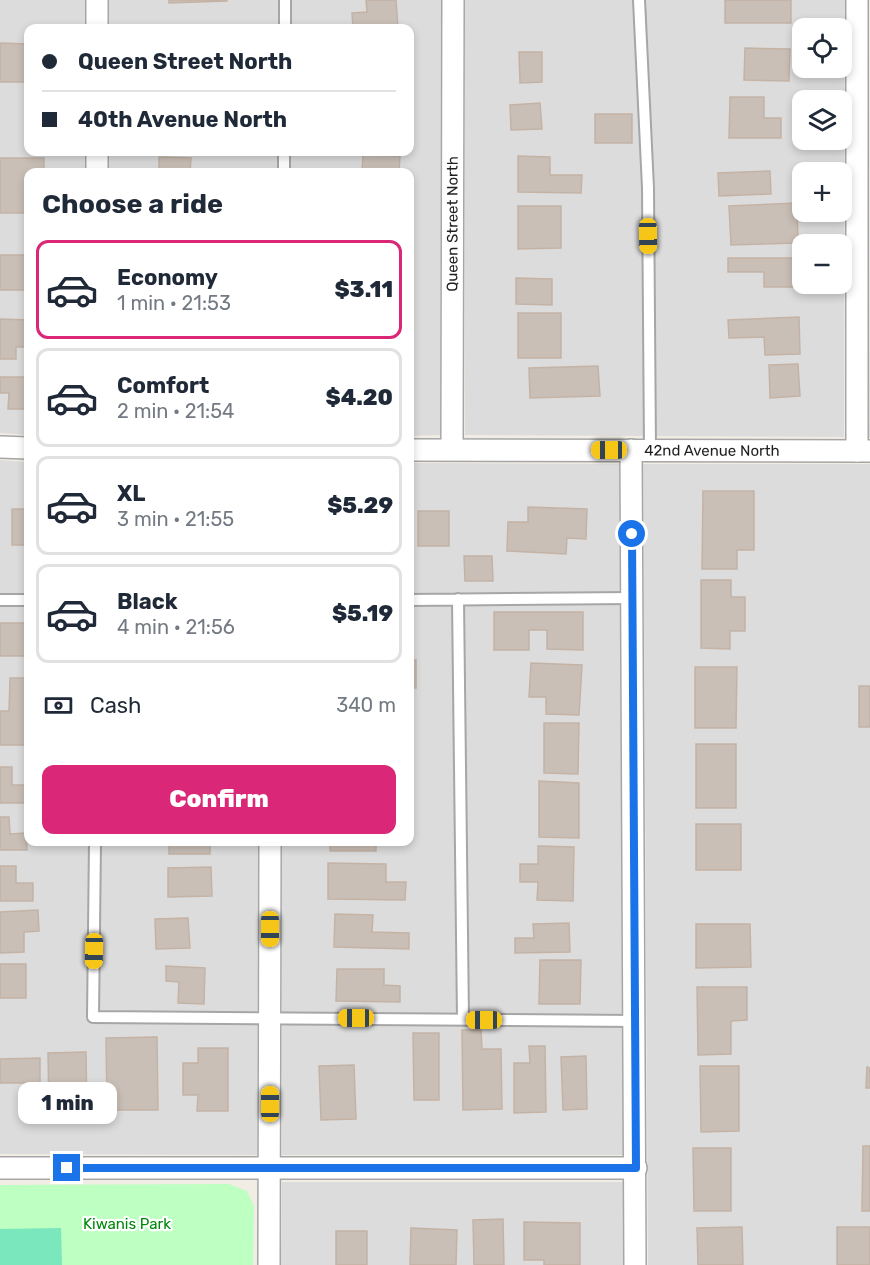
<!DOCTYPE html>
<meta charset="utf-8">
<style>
body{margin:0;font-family:Rubik,sans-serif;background:#f2f2f3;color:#1f2937;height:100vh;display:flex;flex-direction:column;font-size:22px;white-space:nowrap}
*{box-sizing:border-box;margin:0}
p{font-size:20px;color:#747a83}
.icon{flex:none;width:33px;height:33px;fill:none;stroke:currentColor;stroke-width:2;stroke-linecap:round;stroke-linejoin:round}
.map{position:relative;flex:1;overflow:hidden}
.sheet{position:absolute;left:24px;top:168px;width:390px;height:678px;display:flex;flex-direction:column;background:#fff;border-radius:12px;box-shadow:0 3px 9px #0003}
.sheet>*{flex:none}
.top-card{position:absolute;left:24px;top:24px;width:390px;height:132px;border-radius:12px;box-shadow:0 3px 9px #0003;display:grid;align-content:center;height:132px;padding:0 18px;background:#fff}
.fabs{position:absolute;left:792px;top:18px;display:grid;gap:12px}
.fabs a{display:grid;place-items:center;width:60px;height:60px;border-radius:12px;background:#fff;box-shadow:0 3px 9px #0003;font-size:30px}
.end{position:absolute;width:27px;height:27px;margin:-14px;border:8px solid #1a73e8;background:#fff;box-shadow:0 0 0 3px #fff}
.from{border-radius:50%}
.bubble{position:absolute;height:42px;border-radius:12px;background:#fff;box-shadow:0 3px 9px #0003;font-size:20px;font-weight:800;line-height:42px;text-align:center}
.car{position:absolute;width:18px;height:36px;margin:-18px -9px;border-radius:8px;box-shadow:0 0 4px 2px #0007;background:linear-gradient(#f5c518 24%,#345 0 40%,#f5c518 0 76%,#345 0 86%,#f5c518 0)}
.top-card b{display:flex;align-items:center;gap:21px;height:57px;font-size:22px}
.top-card b+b{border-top:2px solid #e0e1e3}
.top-card i{width:15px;height:15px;background:#1f2937}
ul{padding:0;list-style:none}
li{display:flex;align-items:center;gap:18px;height:99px;margin:0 12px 9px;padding:0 6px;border:3px solid #e0e1e3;border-radius:12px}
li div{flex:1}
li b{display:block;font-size:22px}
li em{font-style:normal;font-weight:800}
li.current{border-color:#db2777}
li>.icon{width:54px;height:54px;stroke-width:1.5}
h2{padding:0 18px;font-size:27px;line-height:72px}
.pay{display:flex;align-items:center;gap:15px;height:66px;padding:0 18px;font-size:22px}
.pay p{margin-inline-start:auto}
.button{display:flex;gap:12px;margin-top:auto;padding:12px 18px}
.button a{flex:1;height:69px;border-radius:12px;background:#db2777;color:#fff;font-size:24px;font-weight:800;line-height:69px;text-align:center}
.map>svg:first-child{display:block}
</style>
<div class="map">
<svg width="870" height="1265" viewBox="0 0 870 1265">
<rect width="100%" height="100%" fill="#f1ede4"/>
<!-- residential -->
<path fill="#dddcdc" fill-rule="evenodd" d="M0,0H85V28H28V152H85V172H28V435L0,433Z
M109,0H441L440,435L410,436V172H109V152H410V28H109Z
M465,0H845L844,437L465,435ZM802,28H842V68H802ZM802,100H842V140H802ZM802,172H842V212H802ZM802,244H842V284H802Z
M869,0L870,437H869Z
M0,460L28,462V842H258L257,1155L0,1154Z
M410,463L619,464L624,1155H282V842H410Z
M643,464H870V1265H648Z
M282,1182H624L623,1265H281Z"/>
<!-- park -->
<path fill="#beffc2" d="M229,1184L247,1191L254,1206L253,1265H0V1185Z"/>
<!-- pitch -->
<path fill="#7be7bd" d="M61,1228L62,1265H0V1229Z"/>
<!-- building -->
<path fill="#c9bfb7" stroke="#c4b3a5" stroke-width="1.5" d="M169,0H227V1L169,3Z
M366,0H396L398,28H353L352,13L367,12Z
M725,0H791V23H725Z
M0,43L28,44V82H0Z
M745,48L790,49L789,81L744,80Z
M519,52H542V82L520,83Z
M730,97H764V118H781V138H729Z
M540,103L542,129L511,130L510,105Z
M595,114H632V143H595Z
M363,155L400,156L399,172H362Z
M518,156L550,157V175H582L581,193L518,192Z
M159,157L191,158L190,172H159Z
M0,158H44V172H28V213H0Z
M770,171L771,194L719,196L718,173Z
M797,203L798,243L731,245L729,206Z
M518,206H561V248L518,249Z
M0,255H28V290H0Z
M728,258H802V287H764V272H728Z
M516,278L552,279V305L516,304Z
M518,313H561V358H518Z
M799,317L800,354L765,355L764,337L729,338L728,320Z
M0,319L28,320V347H16V359H0Z
M798,364L800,396L770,398L769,365Z
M598,366L600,396L530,398L529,368Z
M0,377H28V409H8L9,393H0Z
M703,491H754V550H737V569H702Z
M528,507L587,509L586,539L567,538L566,554L507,551L508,522H528Z
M12,509H28V545H12Z
M418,511H449V546H418Z
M464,556H492L493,581H465Z
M701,580H731V597H745V631H730V649L701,648Z
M494,612H583V650L547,649V630H529V650H494Z
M0,623H28V656H0Z
M410,660H416V688H410Z
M531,663L582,665L579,715L546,714V697H529Z
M695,667H737L736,728H695Z
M10,678H28V745H0V711H9Z
M859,686H870V727H859Z
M544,723H579L578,774L544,773Z
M696,744H736V808H696Z
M0,767H12V785H28V803H0Z
M539,781L579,783V838L539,837Z
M0,817H9L10,834L26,833L27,850H0Z
M696,824H741V870H696Z
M169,842H210V854H169Z
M330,842H376V851H330Z
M538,846L574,847L573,901L537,900L538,882H520V864H538Z
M328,863L386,864V882H406L405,900L328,899Z
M0,866H16V883H33V901H0Z
M211,867L212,896L168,897V868Z
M38,910L39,931L24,932V952L0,953V912Z
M335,914L373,915L372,932L409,933V949L334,947Z
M188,918L190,948L156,949L155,919Z
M569,923L570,952L515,953V938H534L533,924Z
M696,924H750L751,967L696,968Z
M540,960H581L580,1004H539Z
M0,964H26V998H0Z
M166,966L205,968L204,1004L178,1003L179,982L166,981Z
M337,969H384V985L400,986V1002L336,1001Z
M697,987H747V1020L731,1021V1054L698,1055Z
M462,1030H481L482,1049H501L502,1109L463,1110Z
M413,1033H439V1100H414Z
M157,1037L158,1110H107L106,1038Z
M529,1046H545L546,1112L514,1113V1063H530Z
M198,1048H228V1111H197L198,1095H183V1063H198Z
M86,1052L87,1110H49L48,1053Z
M586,1056L587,1109L563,1110L561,1057Z
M40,1058V1083H0V1059Z
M354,1065L356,1119L321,1120L319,1066Z
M700,1066H739V1131L701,1132Z
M867,1067L870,1068V1088H866Z
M863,1146H870V1211H862Z
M693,1148H731V1211H694Z
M503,1219L504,1265H474L473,1220Z
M524,1222L580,1223V1265H544V1260H524Z
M742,1227L743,1265H698L697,1228Z
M837,1227H870V1265H837Z
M411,1228L457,1230L456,1265H410Z
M336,1231H367V1265H336Z"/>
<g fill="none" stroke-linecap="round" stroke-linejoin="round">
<defs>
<path id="lane" d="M639,0L648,188L650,450
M285,28V0
M284,172V152
M458,599L463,1019
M0,600H28
M410,600L632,598
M95,842L93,1017L635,1021"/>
<g id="street">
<path d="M97,28V0"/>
<path d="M97,172V152"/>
<path d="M0,447L28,448"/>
<path id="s1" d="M452,449L453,0"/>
<path id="s2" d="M410,450L870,451"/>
<path d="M631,450L635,1265"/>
<path d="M857,451V0"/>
<path d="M0,1168H636"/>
<path d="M269,1265L270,842"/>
</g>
</defs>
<!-- lane casing -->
<use href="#lane" stroke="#a6a6a6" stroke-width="14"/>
<!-- street casing -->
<use href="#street" stroke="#a6a6a6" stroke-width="24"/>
<!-- lane -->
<use href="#lane" stroke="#fff" stroke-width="10"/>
<!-- street -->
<use href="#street" stroke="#fff" stroke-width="21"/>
</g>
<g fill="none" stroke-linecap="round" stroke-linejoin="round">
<!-- route -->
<path stroke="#1a73e8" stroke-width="8" d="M67,1168H636L632,534"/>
</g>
<g text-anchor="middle" stroke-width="4.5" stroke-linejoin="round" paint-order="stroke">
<!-- street labels -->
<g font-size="15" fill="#1f1f1f" stroke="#fff">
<text dy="5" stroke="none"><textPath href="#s1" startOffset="225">Queen Street North</textPath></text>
<text dy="5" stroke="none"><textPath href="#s2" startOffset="302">42nd Avenue North</textPath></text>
</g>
<!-- park labels -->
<g font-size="15" fill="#01890b" stroke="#fff">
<text x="127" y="1229">Kiwanis Park</text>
</g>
</g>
</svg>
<div class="fabs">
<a><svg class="icon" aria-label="locate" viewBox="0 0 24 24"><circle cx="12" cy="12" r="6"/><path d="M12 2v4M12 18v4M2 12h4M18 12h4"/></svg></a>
<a><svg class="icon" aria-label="layers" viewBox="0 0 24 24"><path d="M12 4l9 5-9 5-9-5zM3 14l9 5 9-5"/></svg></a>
<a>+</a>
<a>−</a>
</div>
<i class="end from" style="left:632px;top:534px"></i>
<i class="end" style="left:67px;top:1168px"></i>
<div class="bubble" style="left:18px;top:1082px;width:99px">1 min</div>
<i class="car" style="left:648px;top:236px;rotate:179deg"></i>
<i class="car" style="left:609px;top:450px;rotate:270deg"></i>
<i class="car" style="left:270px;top:929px;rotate:180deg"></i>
<i class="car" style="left:94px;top:951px;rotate:181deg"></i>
<i class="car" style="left:356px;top:1018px;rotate:270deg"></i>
<i class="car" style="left:484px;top:1020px;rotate:270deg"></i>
<i class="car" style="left:270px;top:1104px;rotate:0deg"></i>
<div class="top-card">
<b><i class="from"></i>Queen Street North</b>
<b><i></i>40th Avenue North</b>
</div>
<section class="sheet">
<h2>Choose a ride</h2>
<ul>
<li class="current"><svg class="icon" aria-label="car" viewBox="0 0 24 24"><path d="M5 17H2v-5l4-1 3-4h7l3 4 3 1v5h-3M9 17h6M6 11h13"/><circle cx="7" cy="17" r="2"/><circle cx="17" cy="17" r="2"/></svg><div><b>Economy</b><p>1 min · 21:53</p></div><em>$3.11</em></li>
<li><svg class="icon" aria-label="car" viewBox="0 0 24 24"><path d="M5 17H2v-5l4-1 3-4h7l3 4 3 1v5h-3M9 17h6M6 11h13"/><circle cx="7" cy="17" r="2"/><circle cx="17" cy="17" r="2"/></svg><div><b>Comfort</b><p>2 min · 21:54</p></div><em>$4.20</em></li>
<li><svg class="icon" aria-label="car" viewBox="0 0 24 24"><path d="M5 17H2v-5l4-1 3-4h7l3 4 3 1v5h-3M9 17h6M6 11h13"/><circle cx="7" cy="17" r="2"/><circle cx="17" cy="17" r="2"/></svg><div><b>XL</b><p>3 min · 21:55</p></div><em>$5.29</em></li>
<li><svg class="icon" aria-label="car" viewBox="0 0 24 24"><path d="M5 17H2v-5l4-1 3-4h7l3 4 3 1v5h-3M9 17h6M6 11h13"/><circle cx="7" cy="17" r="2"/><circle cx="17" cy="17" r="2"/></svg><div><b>Black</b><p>4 min · 21:56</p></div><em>$5.19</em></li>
</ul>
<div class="pay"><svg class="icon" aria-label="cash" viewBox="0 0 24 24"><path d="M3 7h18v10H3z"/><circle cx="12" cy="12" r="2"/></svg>Cash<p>340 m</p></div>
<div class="button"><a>Confirm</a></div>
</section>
</div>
